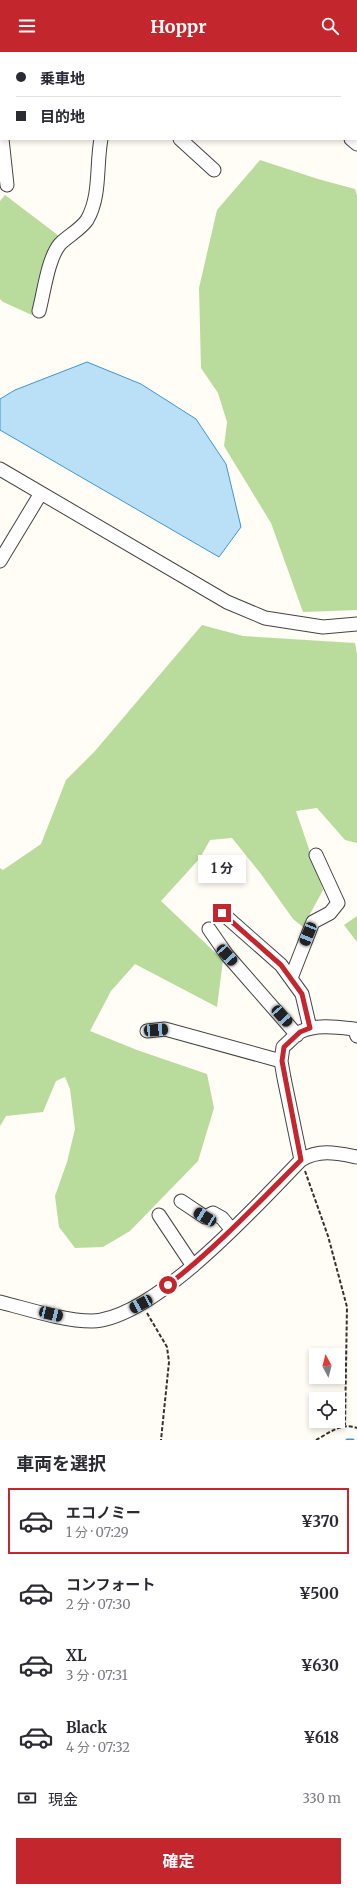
<!DOCTYPE html>
<html lang="ja">
<meta charset="utf-8">
<style>
body{margin:0;font-family:Merriweather,"Noto Sans JP",serif;background:#f7f7f7;color:#2b2b33;height:100vh;display:flex;flex-direction:column;font-size:15px;white-space:nowrap}
*{box-sizing:border-box;margin:0}
p{font-size:13px;color:#7c7c81}
.icon{flex:none;width:22px;height:22px;fill:none;stroke:currentColor;stroke-width:2;stroke-linecap:round;stroke-linejoin:round}
.map{position:relative;height:1388px;overflow:hidden}
.drawer{display:flex;flex-direction:column;background:#fff;flex:1}
.drawer>*{flex:none}
.hud{position:absolute;left:0px;top:0px;width:357px;height:88px;box-shadow:0 2px 6px #0003;display:grid;align-content:center;height:88px;padding:0 16px;background:#fff}
.needle{width:26px;rotate:353deg}
.fabs{position:absolute;left:309px;top:1296px;display:grid;gap:8px}
.fabs a{display:grid;place-items:center;width:36px;height:36px;border-radius:0px;background:#fff;box-shadow:0 2px 6px #0003;font-size:20px}
.end{position:absolute;width:18px;height:18px;margin:-9px;border:5px solid #c4262e;background:#fff;box-shadow:0 0 0 2px #fff}
.from{border-radius:50%}
.bubble{position:absolute;height:28px;border-radius:0px;background:#fff;box-shadow:0 2px 6px #0003;font-size:13px;font-weight:700;line-height:28px;text-align:center}
.car{position:absolute;width:12px;height:24px;margin:-12px -6px;border-radius:5px;box-shadow:0 0 3px 1px #0007;background:linear-gradient(#222 24%,#8ab4d8 0 40%,#222 0 76%,#8ab4d8 0 86%,#222 0)}
.hud b{display:flex;align-items:center;gap:14px;height:38px;font-size:15px}
.hud b+b{border-top:1px solid #e1e1e2}
.hud i{width:10px;height:10px;background:#2b2b33}
ul{padding:0;list-style:none}
li{display:flex;align-items:center;gap:12px;height:66px;margin:0 8px 6px;padding:0 8px;border:2px solid transparent;border-radius:0px}
li div{flex:1}
li b{display:block;font-size:15px}
li em{font-style:normal;font-weight:700}
li.current{border-color:#c4262e}
li>.icon{width:36px;height:36px;stroke-width:1.5}
h2{padding:0 16px;font-size:18px;line-height:48px}
.pay{display:flex;align-items:center;gap:10px;height:44px;padding:0 16px;font-size:15px}
.pay p{margin-inline-start:auto}
.cta{display:flex;gap:8px;margin-top:auto;padding:8px 16px}
.cta a{flex:1;height:46px;border-radius:0px;background:#c4262e;color:#fff;font-size:16px;font-weight:700;line-height:46px;text-align:center}
header{display:flex;justify-content:space-between;align-items:center;height:52px;padding:0 16px;background:#c4262e;color:#fff;font-size:18px;font-weight:700}
.map>svg:first-child{display:block}
</style>
<header><svg class="icon" aria-label="menu" viewBox="0 0 24 24"><path d="M4 6h16M4 12h16M4 18h16"/></svg>Hoppr<svg class="icon" aria-label="search" viewBox="0 0 24 24"><circle cx="10" cy="10" r="6"/><path d="M15 15l6 6"/></svg></header>
<div class="map">
<svg width="357" height="1388" viewBox="0 0 357 1388">
<rect width="100%" height="100%" fill="#fffdf5"/>
<!-- forest -->
<path fill="#b9dc9c" d="M260,108L318,127L355,137L357,143V558L303,560L271,471L224,394L227,370L218,341L201,316L199,236L217,158Z
M5,143L59,184L47,203L32,263L3,250L0,247V149Z
M202,573L243,584L355,591L357,602V791L345,788L317,756L296,759L323,838L303,875L293,867L261,822L232,786L210,788L200,806L161,849L223,908L217,955L135,912L111,939L90,979L137,998L207,1022L214,1056L198,1109L130,1179L103,1195L75,1196L59,1175L55,1144L67,1110L75,1077L70,1037L65,1025L56,1029L43,1060L6,1064L0,1074V816L3,818L41,792L66,728L95,699Z
M357,864V890L344,873Z"/>
<!-- water -->
<path fill="#b9e0f7" stroke="#3f96cf" d="M87,310L141,332L196,367L226,412L241,475L219,505L0,378V347L15,338Z"/>
<g fill="none" stroke-linecap="round" stroke-linejoin="round">
<!-- stream -->
<path stroke="#3f96cf" stroke-width="3" d="M347,1388H353"/>
<defs>
<path id="minor" d="M276,0L277,1
M147,1L148,0
M0,52H1
M0,67L1,77
M2,87L7,133
M180,87L214,118
M351,87L357,92
M39,259C44,240 48,206 60,192C68,184 81,177 87,168C101,144 96,113 101,87
M0,417L227,550L265,566L323,575L357,572
M0,509L41,441
M222,861L281,913L302,942L310,976
M209,877L227,903L297,983
M291,926L313,870L330,861L338,851L316,803
M147,979L165,977L281,1009
M301,1108L284,1026L281,1009L283,995C289,990 294,984 300,980C315,972 337,975 354,977L357,984
M181,1149L205,1165L213,1161L222,1166L232,1178
M159,1163L193,1214
M0,1250C28,1257 63,1269 92,1269C155,1267 258,1152 301,1108C320,1097 336,1101 357,1105"/>
</defs>
<!-- minor casing -->
<use href="#minor" stroke="#444" stroke-width="15"/>
<!-- path -->
<path stroke="#333" stroke-width="2" stroke-dasharray="4 2" stroke-linecap="butt" d="M305,1119L328,1184L347,1255L345,1373
M147,1261L167,1295L169,1310L161,1388
M316,1388C329,1381 342,1370 357,1376"/>
<!-- minor -->
<use href="#minor" stroke="#fff" stroke-width="13"/>
</g>
<g fill="none" stroke-linecap="round" stroke-linejoin="round">
<!-- route -->
<path stroke="#c4262e" stroke-width="5" d="M168,1233C216,1196 258,1151 301,1108L282,1009L284,995L300,980L310,976L302,942L281,913L222,861"/>
</g>
</svg>
<div class="fabs">
<a><svg class="needle" viewBox="-14 -14 28 28"><path d="M0-13l5 13h-10z" fill="#e53935"/><path d="M0 13l5-13h-10z" fill="#7c7c81"/></svg></a>
<a><svg class="icon" aria-label="locate" viewBox="0 0 24 24"><circle cx="12" cy="12" r="6"/><path d="M12 2v4M12 18v4M2 12h4M18 12h4"/></svg></a>
</div>
<i class="end from" style="left:168px;top:1233px"></i>
<i class="end" style="left:222px;top:861px"></i>
<div class="bubble" style="left:198px;top:803px;width:48px">1 分</div>
<i class="car" style="left:308px;top:882px;rotate:202deg"></i>
<i class="car" style="left:227px;top:903px;rotate:138deg"></i>
<i class="car" style="left:282px;top:964px;rotate:138deg"></i>
<i class="car" style="left:156px;top:978px;rotate:86deg"></i>
<i class="car" style="left:205px;top:1165px;rotate:301deg"></i>
<i class="car" style="left:141px;top:1252px;rotate:242deg"></i>
<i class="car" style="left:51px;top:1262px;rotate:104deg"></i>
<div class="hud">
<b><i class="from"></i>乗車地</b>
<b><i></i>目的地</b>
</div>
</div>
<section class="drawer">
<h2>車両を選択</h2>
<ul>
<li class="current"><svg class="icon" aria-label="car" viewBox="0 0 24 24"><path d="M5 17H2v-5l4-1 3-4h7l3 4 3 1v5h-3M9 17h6M6 11h13"/><circle cx="7" cy="17" r="2"/><circle cx="17" cy="17" r="2"/></svg><div><b>エコノミー</b><p>1 分 · 07:29</p></div><em>¥370</em></li>
<li><svg class="icon" aria-label="car" viewBox="0 0 24 24"><path d="M5 17H2v-5l4-1 3-4h7l3 4 3 1v5h-3M9 17h6M6 11h13"/><circle cx="7" cy="17" r="2"/><circle cx="17" cy="17" r="2"/></svg><div><b>コンフォート</b><p>2 分 · 07:30</p></div><em>¥500</em></li>
<li><svg class="icon" aria-label="car" viewBox="0 0 24 24"><path d="M5 17H2v-5l4-1 3-4h7l3 4 3 1v5h-3M9 17h6M6 11h13"/><circle cx="7" cy="17" r="2"/><circle cx="17" cy="17" r="2"/></svg><div><b>XL</b><p>3 分 · 07:31</p></div><em>¥630</em></li>
<li><svg class="icon" aria-label="car" viewBox="0 0 24 24"><path d="M5 17H2v-5l4-1 3-4h7l3 4 3 1v5h-3M9 17h6M6 11h13"/><circle cx="7" cy="17" r="2"/><circle cx="17" cy="17" r="2"/></svg><div><b>Black</b><p>4 分 · 07:32</p></div><em>¥618</em></li>
</ul>
<div class="pay"><svg class="icon" aria-label="cash" viewBox="0 0 24 24"><path d="M3 7h18v10H3z"/><circle cx="12" cy="12" r="2"/></svg>現金<p>330 m</p></div>
<div class="cta"><a>確定</a></div>
</section>
